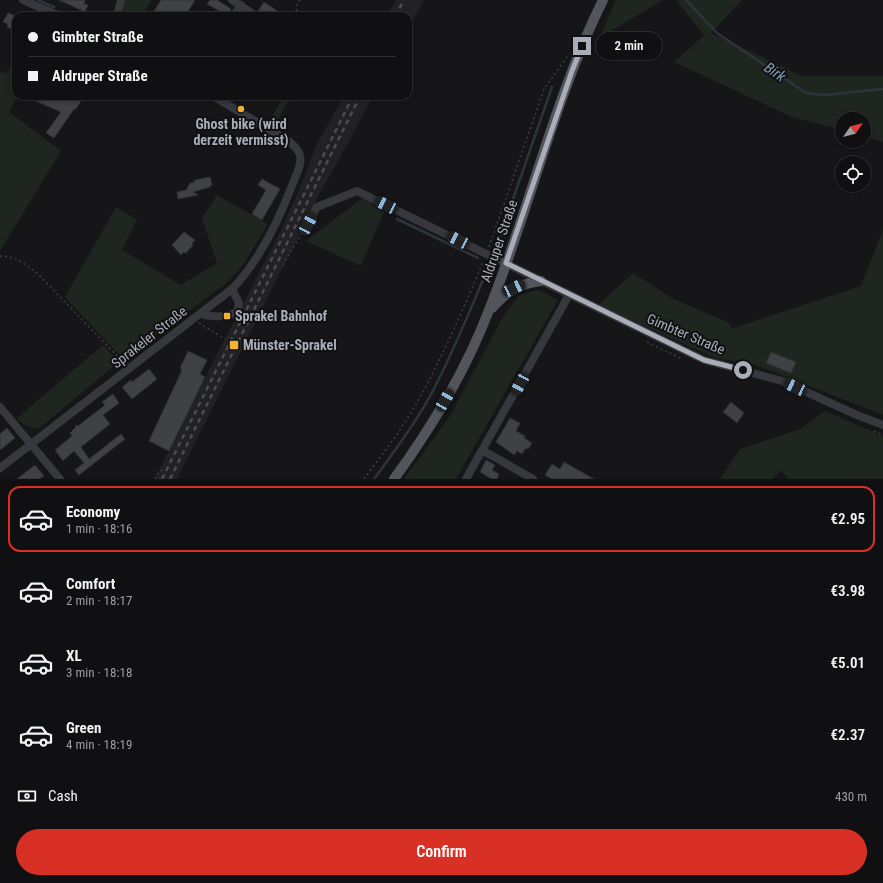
<!DOCTYPE html>
<meta charset="utf-8">
<style>
body{margin:0;font-family:"Roboto Condensed",sans-serif;background:#1e1e20;color:#f1f3f6;height:100vh;display:flex;flex-direction:column;font-size:15px;white-space:nowrap}
*{box-sizing:border-box;margin:0}
p{font-size:13px;color:#9c9d9f}
.icon{flex:none;width:22px;height:22px;fill:none;stroke:currentColor;stroke-width:2;stroke-linecap:round;stroke-linejoin:round}
.map{position:relative;height:479px;overflow:hidden}
.panel{display:flex;flex-direction:column;background:#101012;flex:1}
.panel>*{flex:none}
.banner{position:absolute;left:12px;top:12px;width:400px;height:88px;border-radius:12px;box-shadow:0 2px 6px #0003,0 0 0 1px #303032;display:grid;align-content:center;height:88px;padding:0 16px;background:#101012}
.needle{width:26px;rotate:55deg}
.fabs{position:absolute;left:835px;top:112px;display:grid;gap:8px}
.fabs a{display:grid;place-items:center;width:36px;height:36px;border-radius:50%;background:#101012;box-shadow:0 2px 6px #0003,0 0 0 1px #303032;font-size:20px}
.end{position:absolute;width:18px;height:18px;margin:-9px;border:5px solid #a8adb8;background:#111;box-shadow:0 0 0 2px #111}
.from{border-radius:50%}
.bubble{position:absolute;height:28px;border-radius:14px;background:#101012;box-shadow:0 2px 6px #0003,0 0 0 1px #303032;font-size:13px;font-weight:600;line-height:28px;text-align:center}
.car{position:absolute;width:12px;height:24px;margin:-12px -6px;border-radius:5px;box-shadow:0 0 3px 1px #0007;background:linear-gradient(#222 24%,#8ab4d8 0 40%,#222 0 76%,#8ab4d8 0 86%,#222 0)}
.banner b{display:flex;align-items:center;gap:14px;height:38px;font-size:15px}
.banner b+b{border-top:1px solid #303032}
.banner i{width:10px;height:10px;background:#f1f3f6}
ul{padding:7px 0 0;list-style:none}
li{display:flex;align-items:center;gap:12px;height:66px;margin:0 8px 6px;padding:0 8px;border:2px solid transparent;border-radius:12px}
li div{flex:1}
li b{display:block;font-size:15px}
li em{font-style:normal;font-weight:600}
li.selected{border-color:#d93025}
li>.icon{width:36px;height:36px;stroke-width:1.5}
.pay{display:flex;align-items:center;gap:10px;height:44px;padding:0 16px;font-size:15px}
.pay p{margin-inline-start:auto}
.primary-button{display:flex;gap:8px;margin-top:auto;padding:8px 16px}
.primary-button a{flex:1;height:46px;border-radius:24px;background:#d93025;color:#fff;font-size:16px;font-weight:600;line-height:46px;text-align:center}
.map>svg:first-child{display:block}
</style>
<div class="map">
<svg width="883" height="479" viewBox="0 0 883 479">
<rect width="100%" height="100%" fill="#161618"/>
<!-- built -->
<path fill="#222225" d="M396,0H424L408,30V16H387Z
M344,96H373L335,167L323,187L177,479H155L210,368L278,236L296,197L317,144Z"/>
<!-- green -->
<path fill="#1e261f" d="M125,0H152L141,16H122Z
M616,0H663L599,38Z
M676,0H742L711,33L802,76H883V142L864,136V119H842V130L792,117L674,62L704,35Z
M16,57V96H18L9,112L61,151L0,251V71L6,74Z
M284,96H292L277,121L271,118Z
M217,195L268,224L243,265L227,283L123,359L65,297L116,207L137,220L122,250L181,285L217,263L202,218Z
M365,196L384,212L361,266L306,241Z
M883,230V415L753,364L715,358L598,305L633,273L672,298L727,322L733,328L861,286Z
M539,290L558,300L456,479H404L450,416L504,315L519,295Z
M103,345L119,362L38,429L22,424L17,418Z
M825,411L883,436V479H789L781,471L772,479H720L740,449L800,429Z"/>
<g fill="none" stroke-linecap="round" stroke-linejoin="round">
<!-- stream -->
<path stroke="#2c353c" stroke-width="2.5" d="M38,0L54,7
M686,0L717,33L806,93L825,95L883,89
M397,219L478,258
M496,248L552,87
M374,479C393,453 413,427 429,398C451,358 468,315 486,273"/>
</g>
<!-- building -->
<path fill="#404145" stroke="#303034" d="M59,0H85L84,4L88,5L85,12Z
M161,0H195L185,16H151Z
M210,0H217L231,9L228,16L207,4Z
M264,2L285,16H261L258,11Z
M8,13L16,16V27H14L13,30L7,27L8,24L3,22Z
M24,96H84L76,109H74L54,138L46,133L61,112Z
M210,177L212,185L210,187L193,192L198,195L178,199L177,192L186,190L190,183H193L195,180Z
M262,179L280,189L262,220L252,214L266,190L258,185Z
M184,232L195,240L192,243L193,245L186,253L184,252L181,255L172,245Z
M188,351L207,360L200,374L205,377L169,451L149,441L182,370L180,368Z
M771,352L796,362L791,373L766,363Z
M149,369L157,379L132,399L122,387L131,380L132,382Z
M113,394L119,403L103,415L110,424L81,447L89,459L121,434L125,439L79,475L75,470L84,463L74,451L63,461L55,450L72,436L70,433L75,428L76,425L78,426L105,405L102,402Z
M731,402L744,413L737,423L723,412Z
M510,418L520,423L516,431L525,436L524,438L532,443L528,449L526,448L522,454L517,451L514,455L496,442Z
M7,428L15,438L0,450V434Z
M486,460L495,465L492,470L499,474L497,479H492L480,472Z
M564,462L594,479H552L545,475L552,464L560,469Z
M35,465L44,476L39,479H17Z"/>
<g fill="none" stroke-linecap="round" stroke-linejoin="round">
<!-- path -->
<path stroke="#3d3f44" stroke-width="1.5" stroke-dasharray="2 3" stroke-linecap="butt" d="M296,16L297,5L300,0
M489,247L544,89L569,54
M0,256C15,256 27,265 38,274L123,362
M488,264L494,274
M283,265L303,231
M199,323L225,339
M647,342L682,359
M874,431L883,435
M155,479L158,473L162,470
M364,479C386,450 407,422 424,390C446,348 465,305 483,262"/>
<!-- minor -->
<path stroke="#37383d" stroke-width="8" d="M23,0L60,16
M232,0L256,16
M117,16L121,0
M233,16L241,5
M308,224L317,207L357,191L704,360L782,381L857,415L883,425
M200,314C211,317 227,318 237,312L239,303L232,289
M0,407L60,479
M482,450L533,479
M0,468L232,289C260,260 279,220 293,183C296,175 302,165 300,156C299,150 294,146 290,142L213,96
M466,479L569,295"/>
<!-- major -->
<path stroke="#53555c" stroke-width="10" d="M492,308C508,291 517,284 541,281
M394,479C432,427 466,370 489,310C530,208 554,99 603,0"/>
<!-- rail -->
<path stroke="#4a4c52" stroke-width="2.5" stroke-dasharray="5 4" stroke-linecap="butt" d="M395,16L404,0
M162,479L353,96
M170,479L360,96"/>
</g>
<g fill="none" stroke-linecap="round" stroke-linejoin="round">
<!-- route -->
<path stroke="#a8adb8" stroke-width="5" d="M582,46L572,71L506,263L704,360L743,370"/>
</g>
<!-- markers -->
<g fill="#f2b134" stroke="#111113" stroke-width="1.5">
<circle cx="241" cy="109" r="4"/>
<rect x="223" y="312" width="8" height="8" rx="2"/>
<rect x="229" y="340" width="10" height="10" rx="2"/>
</g>
<g text-anchor="middle" stroke-width="4" stroke-linejoin="round" paint-order="stroke">
<!-- poi labels -->
<g font-size="14" font-weight="bold" fill="#a8adb8" stroke="#111113" text-anchor="start">
<text x="241" y="129" text-anchor="middle">Ghost bike (wird<tspan x="241" dy="16">derzeit vermisst)</tspan></text>
<text x="235" y="321">Sprakel Bahnhof</text>
<text x="243" y="350">Münster-Sprakel</text>
</g>
<!-- street labels -->
<g font-size="14" fill="#a8adb8" stroke="#111113">
<text transform="translate(499 241) rotate(-71)" y="5">Aldruper Straße</text>
<text transform="translate(686 334) rotate(23)" y="5">Gimbter Straße</text>
<text transform="translate(149 337) rotate(-38)" y="5">Sprakeler Straße</text>
</g>
<!-- water labels -->
<g font-size="15" font-style="italic" fill="#7f9bb3" stroke="#111113">
<text transform="translate(775 72) rotate(34)" y="5">Birk</text>
</g>
</g>
</svg>
<div class="fabs">
<a><svg class="needle" viewBox="-14 -14 28 28"><path d="M0-13l5 13h-10z" fill="#e53935"/><path d="M0 13l5-13h-10z" fill="#9c9d9f"/></svg></a>
<a><svg class="icon" aria-label="locate" viewBox="0 0 24 24"><circle cx="12" cy="12" r="6"/><path d="M12 2v4M12 18v4M2 12h4M18 12h4"/></svg></a>
</div>
<i class="end from" style="left:743px;top:370px"></i>
<i class="end" style="left:582px;top:46px"></i>
<div class="bubble" style="left:596px;top:32px;width:66px">2 min</div>
<i class="car" style="left:386px;top:205px;rotate:296deg"></i>
<i class="car" style="left:308px;top:224px;rotate:28deg"></i>
<i class="car" style="left:458px;top:240px;rotate:296deg"></i>
<i class="car" style="left:514px;top:288px;rotate:65deg"></i>
<i class="car" style="left:520px;top:384px;rotate:209deg"></i>
<i class="car" style="left:795px;top:387px;rotate:295deg"></i>
<i class="car" style="left:445px;top:400px;rotate:30deg"></i>
<div class="banner">
<b><i class="from"></i>Gimbter Straße</b>
<b><i></i>Aldruper Straße</b>
</div>
</div>
<section class="panel">
<ul>
<li class="selected"><svg class="icon" aria-label="car" viewBox="0 0 24 24"><path d="M5 17H2v-5l4-1 3-4h7l3 4 3 1v5h-3M9 17h6M6 11h13"/><circle cx="7" cy="17" r="2"/><circle cx="17" cy="17" r="2"/></svg><div><b>Economy</b><p>1 min · 18:16</p></div><em>€2.95</em></li>
<li><svg class="icon" aria-label="car" viewBox="0 0 24 24"><path d="M5 17H2v-5l4-1 3-4h7l3 4 3 1v5h-3M9 17h6M6 11h13"/><circle cx="7" cy="17" r="2"/><circle cx="17" cy="17" r="2"/></svg><div><b>Comfort</b><p>2 min · 18:17</p></div><em>€3.98</em></li>
<li><svg class="icon" aria-label="car" viewBox="0 0 24 24"><path d="M5 17H2v-5l4-1 3-4h7l3 4 3 1v5h-3M9 17h6M6 11h13"/><circle cx="7" cy="17" r="2"/><circle cx="17" cy="17" r="2"/></svg><div><b>XL</b><p>3 min · 18:18</p></div><em>€5.01</em></li>
<li><svg class="icon" aria-label="car" viewBox="0 0 24 24"><path d="M5 17H2v-5l4-1 3-4h7l3 4 3 1v5h-3M9 17h6M6 11h13"/><circle cx="7" cy="17" r="2"/><circle cx="17" cy="17" r="2"/></svg><div><b>Green</b><p>4 min · 18:19</p></div><em>€2.37</em></li>
</ul>
<div class="pay"><svg class="icon" aria-label="cash" viewBox="0 0 24 24"><path d="M3 7h18v10H3z"/><circle cx="12" cy="12" r="2"/></svg>Cash<p>430 m</p></div>
<div class="primary-button"><a>Confirm</a></div>
</section>
